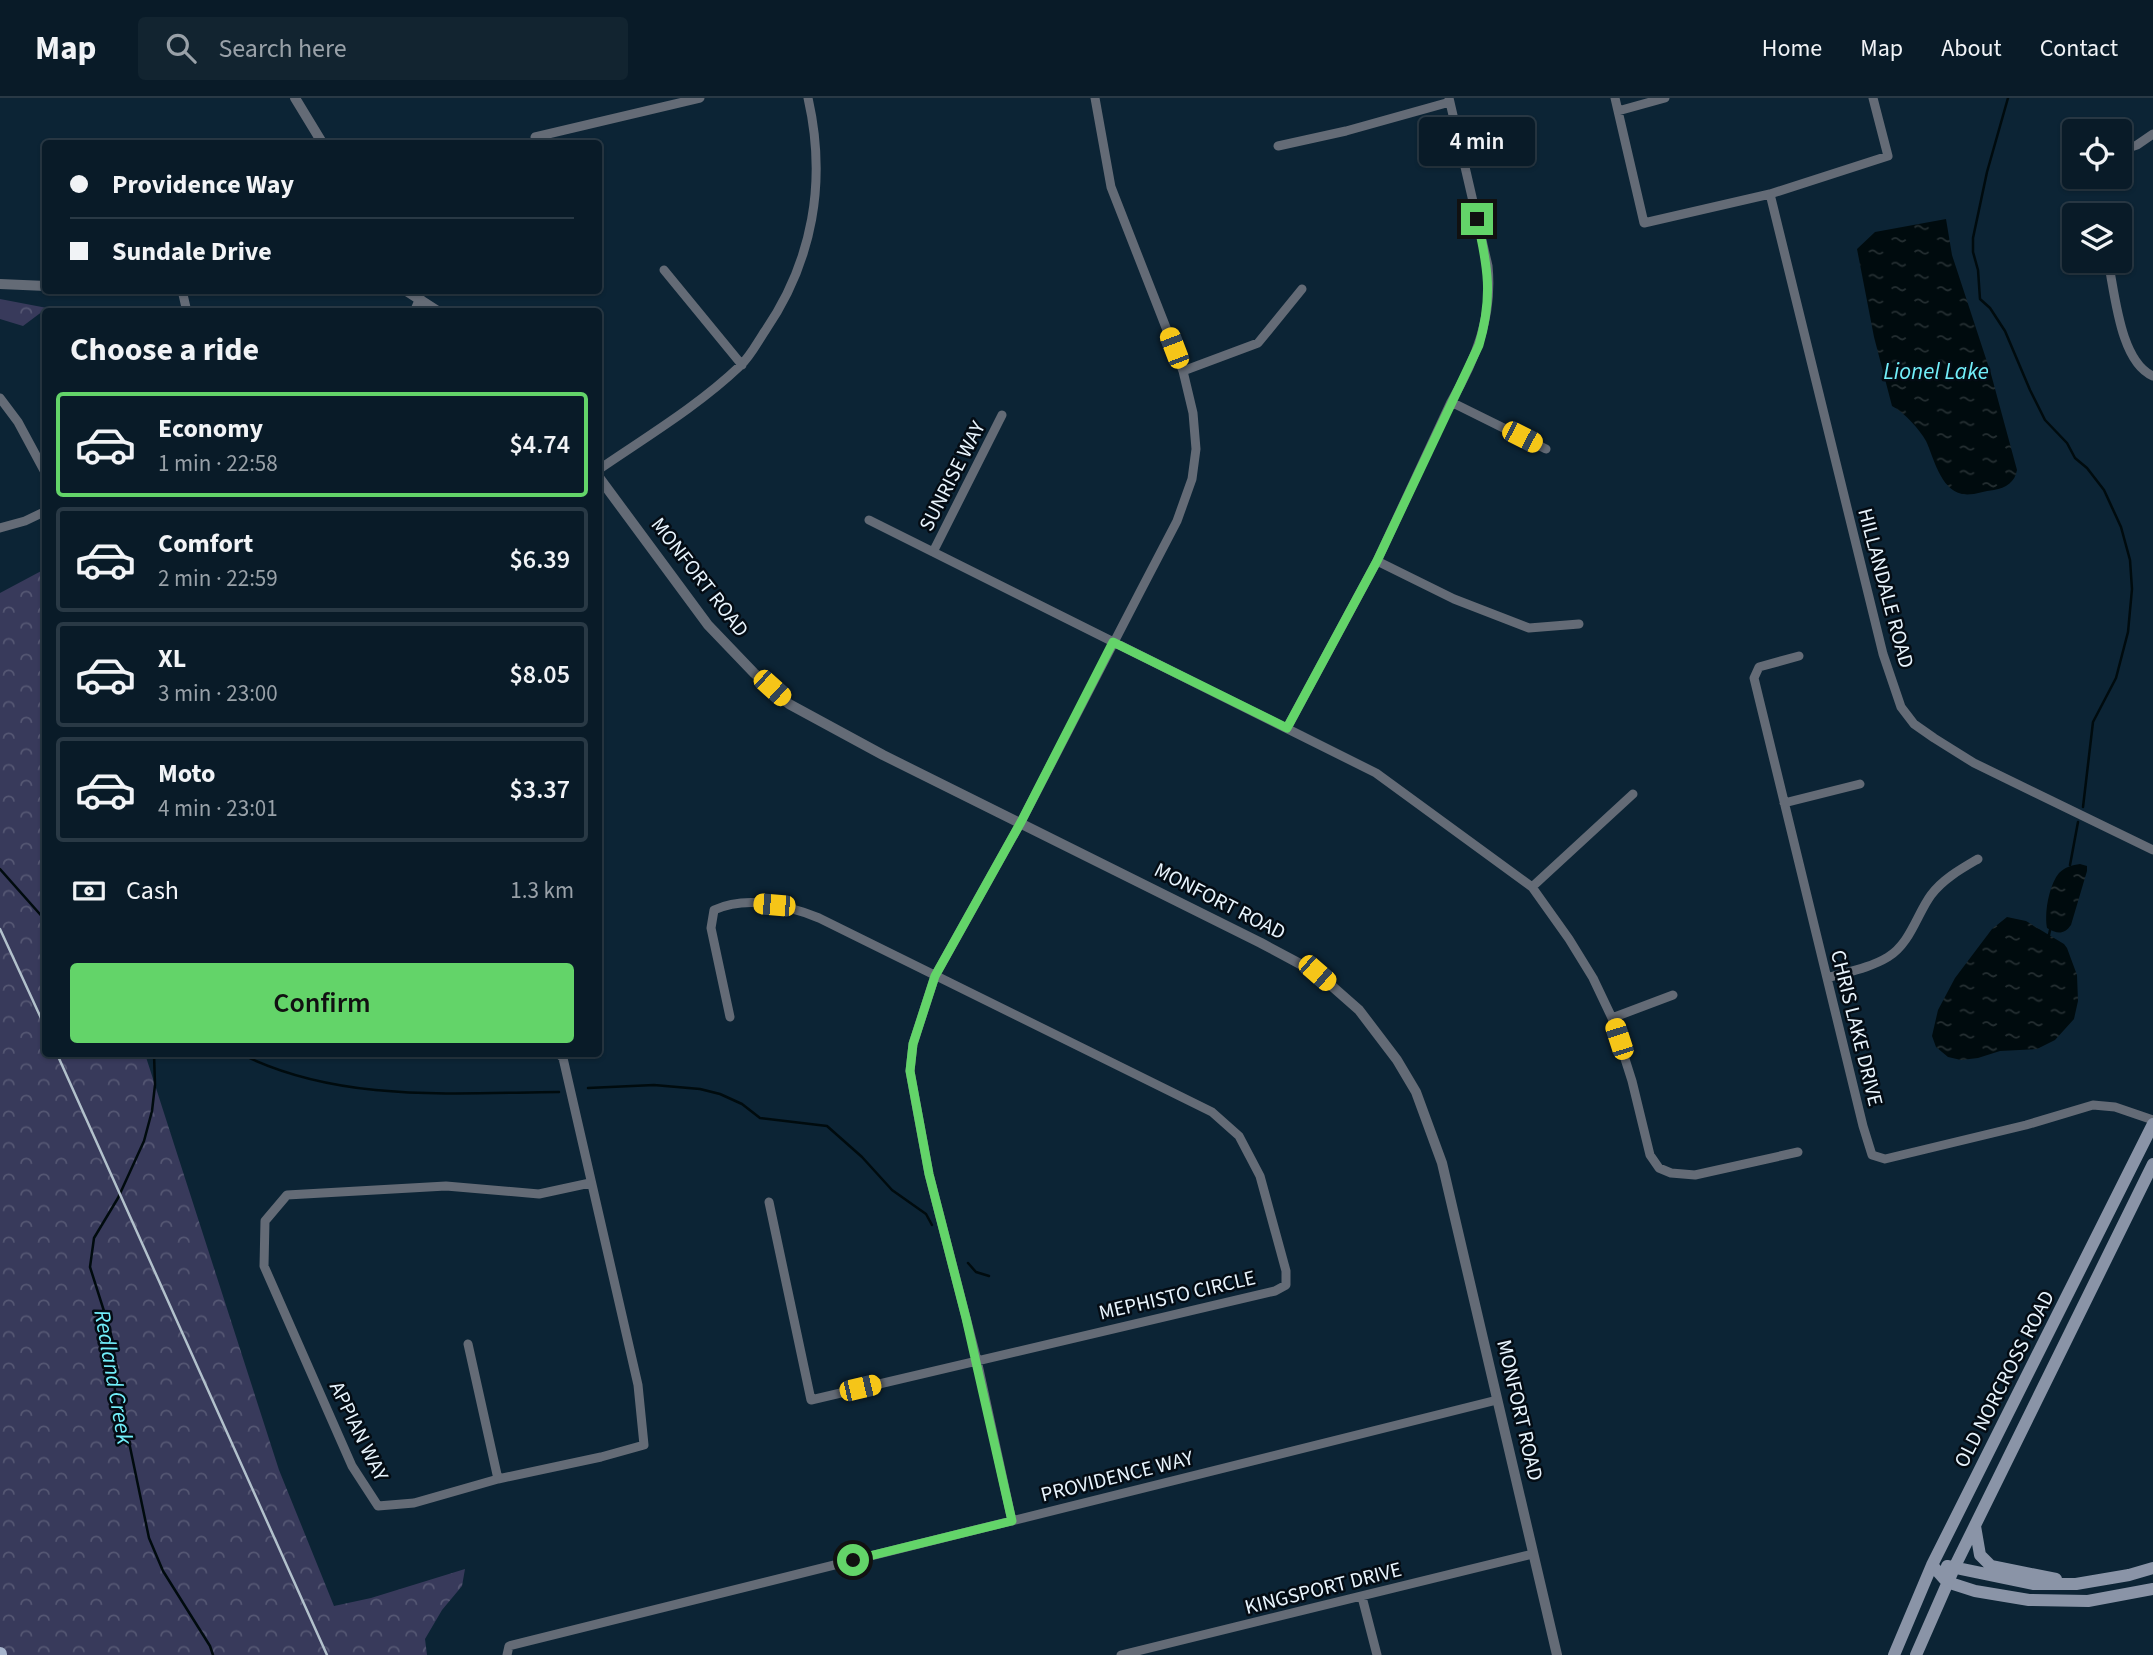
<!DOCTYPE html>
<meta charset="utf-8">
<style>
body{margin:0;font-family:"Source Sans 3",sans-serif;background:#122430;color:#f1f3f6;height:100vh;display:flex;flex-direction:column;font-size:26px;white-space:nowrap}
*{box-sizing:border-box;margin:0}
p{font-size:23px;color:#99a1a8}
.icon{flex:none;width:38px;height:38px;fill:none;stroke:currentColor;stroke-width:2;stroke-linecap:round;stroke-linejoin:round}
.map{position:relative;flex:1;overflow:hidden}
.drawer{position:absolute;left:42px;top:210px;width:560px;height:749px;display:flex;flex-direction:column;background:#091b28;border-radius:7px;box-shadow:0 2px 5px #0004,0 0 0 2px #293945}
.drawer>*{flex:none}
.guide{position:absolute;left:42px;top:42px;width:560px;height:154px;border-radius:7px;box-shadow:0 2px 5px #0004,0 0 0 2px #293945;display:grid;align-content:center;height:154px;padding:0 28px;background:#091b28}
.fabs{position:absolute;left:2062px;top:21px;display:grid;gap:14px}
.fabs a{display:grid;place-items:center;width:70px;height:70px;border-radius:7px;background:#091b28;box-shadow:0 2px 5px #0004,0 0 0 2px #293945;font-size:35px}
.end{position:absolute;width:32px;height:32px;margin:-16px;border:9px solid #63d469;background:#111;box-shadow:0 0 0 4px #111}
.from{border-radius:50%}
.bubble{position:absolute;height:49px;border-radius:7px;background:#091b28;box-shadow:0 2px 5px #0004,0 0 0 2px #293945;font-size:23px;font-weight:600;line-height:49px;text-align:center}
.car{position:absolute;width:21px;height:42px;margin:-21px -10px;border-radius:9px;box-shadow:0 0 5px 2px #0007;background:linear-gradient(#f5c518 24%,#345 0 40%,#f5c518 0 76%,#345 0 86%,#f5c518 0)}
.guide b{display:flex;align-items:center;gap:24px;height:66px;font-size:26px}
.guide b+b{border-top:2px solid #293945}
.guide i{width:18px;height:18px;background:#f1f3f6}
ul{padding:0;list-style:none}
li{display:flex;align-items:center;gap:21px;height:105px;margin:0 14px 10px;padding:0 14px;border:4px solid #293945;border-radius:7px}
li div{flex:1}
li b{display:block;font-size:26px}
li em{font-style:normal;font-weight:600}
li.on{border-color:#63d469}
li>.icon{width:63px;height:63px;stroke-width:1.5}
h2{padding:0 28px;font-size:32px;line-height:84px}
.pay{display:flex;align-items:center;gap:18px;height:77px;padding:0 28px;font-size:26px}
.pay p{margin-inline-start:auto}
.cta{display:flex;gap:14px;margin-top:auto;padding:14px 28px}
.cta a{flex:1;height:80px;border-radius:7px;background:#63d469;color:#111;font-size:28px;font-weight:600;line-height:80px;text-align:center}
header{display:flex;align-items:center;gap:42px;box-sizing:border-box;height:98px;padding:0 35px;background:#091b28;border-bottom:2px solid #293945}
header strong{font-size:33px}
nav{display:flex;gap:38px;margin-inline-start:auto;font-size:24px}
.search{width:490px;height:63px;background:#122430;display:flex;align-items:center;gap:18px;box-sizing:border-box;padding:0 24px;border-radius:7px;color:#99a1a8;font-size:26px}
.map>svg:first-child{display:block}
</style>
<header>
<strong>Map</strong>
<div class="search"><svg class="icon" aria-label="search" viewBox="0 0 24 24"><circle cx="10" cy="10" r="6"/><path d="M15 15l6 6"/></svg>Search here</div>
<nav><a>Home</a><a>Map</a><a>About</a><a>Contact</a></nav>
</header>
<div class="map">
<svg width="2153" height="1557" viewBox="0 0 2153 1557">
<defs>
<pattern id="forest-crowns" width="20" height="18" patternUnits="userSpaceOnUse" patternTransform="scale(1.75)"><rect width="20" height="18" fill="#383a5b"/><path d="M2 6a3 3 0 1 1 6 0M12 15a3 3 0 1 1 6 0" fill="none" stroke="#555773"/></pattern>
<pattern id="water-ripples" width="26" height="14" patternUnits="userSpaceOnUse" patternTransform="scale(1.75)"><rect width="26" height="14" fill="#000b0e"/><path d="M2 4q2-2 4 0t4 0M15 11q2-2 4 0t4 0" fill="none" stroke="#252f32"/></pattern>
</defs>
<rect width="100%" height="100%" fill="#0c2435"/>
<!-- forest -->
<path fill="url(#forest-crowns)" d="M0,201L47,210L23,228L0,221Z
M45,471L46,956H145L279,1372L334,1508L371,1500L465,1471L462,1488L442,1512L425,1541L427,1557H0V495Z"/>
<!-- water -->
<path fill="url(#water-ripples)" d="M1946,121L1952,157L1991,276L2017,372C2015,384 2006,390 1994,392C1983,393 1973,398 1962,396C1940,391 1934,360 1926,343C1919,331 1905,315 1892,308L1874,239L1857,151L1875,134Z
M2080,766L2087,768V773L2071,827C2064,837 2057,836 2047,830C2044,815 2049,787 2059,775C2065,769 2072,767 2080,766Z
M2007,819L2026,823L2064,846L2067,850L2077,877L2078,903L2074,921L2055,942L2037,951L2000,953L1978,960L1961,962L1948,959L1936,949L1932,938L1938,912L1955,880L1992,831Z"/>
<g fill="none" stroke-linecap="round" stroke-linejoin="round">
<!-- stream -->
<path stroke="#000b0e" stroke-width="2.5" d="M2008,0L1987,74L1973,140V154L1978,172L1980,201L1990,210L2005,233L2030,292L2045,322L2067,345L2075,360L2087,370L2104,392L2121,429L2130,462L2132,491L2128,534L2116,580L2093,624L2083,709
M2070,767L2078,724
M0,771L46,823
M2049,837L2050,832
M154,956L155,987L152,1013L144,1043L118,1100L94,1140L90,1169L110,1232L114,1251L115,1302L129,1344L149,1440L163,1473L210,1548L213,1557
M241,956C339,1005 452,995 559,994
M588,990L654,987L700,991L720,996L742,1006L760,1020L827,1028L862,1059L892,1092L926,1116L932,1127
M968,1165L976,1174L989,1178"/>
<!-- minor -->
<path stroke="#646b76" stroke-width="9" d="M1615,0L1644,125L1770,96L1888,58L1873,0
M1618,13L1665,0
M535,39L700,0
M1278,48L1346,33L1450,4
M2119,53L2137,47L2153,36
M1770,96L1883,556L1901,609L1914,626L1934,640L1974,665L2153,752
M2108,163C2115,195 2120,264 2153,278
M664,172L742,267
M182,192L187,214
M414,214L420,200
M1183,273L1258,245L1302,191
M0,300L18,324L46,376
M1451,304L1546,351
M598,372C646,339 698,308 740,268C750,259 757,245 765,233C813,163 827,83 808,0
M869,422L1376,675L1532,789L1569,841L1593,880L1612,920L1632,983L1650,1057L1659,1070L1671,1075L1695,1077L1798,1054
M0,430L25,423L46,413
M933,454L1002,317
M1377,463L1454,501L1529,530L1579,526
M1799,558L1759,569L1754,580L1863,1028L1872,1057L1885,1061L2026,1027L2093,1007L2115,1009L2153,1022
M1287,630L1377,463L1451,304C1476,261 1493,218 1488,168L1449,0
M1784,705L1860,686
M1532,789L1633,696
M1827,880C1847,874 1870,870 1888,859C1910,846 1917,816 1931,797C1943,781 1961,771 1978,761
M730,919L711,830L714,812C747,797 787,807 819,820L1212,1014L1239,1038L1260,1078L1286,1173V1187L1275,1193L811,1302L769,1104
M1612,920L1673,897
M559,956L563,960L638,1287L644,1347L601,1359L498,1381L414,1405L378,1408L352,1368L264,1168L265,1123L287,1097L446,1088L539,1096L590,1085
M468,1246L498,1381
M1012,1423L977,1262L929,1076L910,973L913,946L935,878L1021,724L1141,492L1177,423L1192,381L1196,351L1193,315L1183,273L1111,89L1095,0
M1362,1499L1377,1557
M507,1557L509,1548L1497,1302
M1121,1557L1533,1456"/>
<!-- tertiary -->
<path stroke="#646b76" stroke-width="10" d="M295,0L323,46
M0,186L46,188
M405,192L439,214
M598,378L708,527L754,575L789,606L883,657L1261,845L1317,875L1359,912L1397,962L1416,994L1442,1065L1557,1557"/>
<!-- secondary -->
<path stroke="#8a94a7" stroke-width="12" d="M1975,1428L1980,1457L1991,1468L2056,1481
M1932,1467L1947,1484L1975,1493L2029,1502L2088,1503L2153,1491
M1947,1468L2034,1486H2076L2129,1477L2153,1470
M1894,1557L1932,1467L2153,1026
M1916,1557L1955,1468L2153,1066"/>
<!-- primary -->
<path stroke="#a7b5cd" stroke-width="14" d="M0,1556V1557"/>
<!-- rail -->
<path stroke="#b2c1cc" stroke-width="2.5" d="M0,831L46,931
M57,956L327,1557"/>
</g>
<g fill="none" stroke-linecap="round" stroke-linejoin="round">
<!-- route -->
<path stroke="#63d469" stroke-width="9" d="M853,1462L1012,1423L966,1220L929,1076L910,973L913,946L935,878L1021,724L1113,544L1287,630L1377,463L1479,247C1493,199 1488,169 1477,121"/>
</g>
<g text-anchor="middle" stroke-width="5" stroke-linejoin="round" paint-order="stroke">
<!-- street labels -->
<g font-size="21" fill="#e8f4fd" stroke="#040c14">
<text transform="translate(952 378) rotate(-63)" y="7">SUNRISE WAY</text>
<text transform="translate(700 479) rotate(52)" y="7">MONFORT ROAD</text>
<text transform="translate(1886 490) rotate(75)" y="7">HILLANDALE ROAD</text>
<text transform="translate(1220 803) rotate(27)" y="7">MONFORT ROAD</text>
<text transform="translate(1857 930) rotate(76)" y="7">CHRIS LAKE DRIVE</text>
<text transform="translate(1177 1197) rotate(-13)" y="7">MEPHISTO CIRCLE</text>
<text transform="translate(2004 1281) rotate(-63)" y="7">OLD NORCROSS ROAD</text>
<text transform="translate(1520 1312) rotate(77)" y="7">MONFORT ROAD</text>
<text transform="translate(359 1333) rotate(64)" y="7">APPIAN WAY</text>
<text transform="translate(1117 1378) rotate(-14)" y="7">PROVIDENCE WAY</text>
<text transform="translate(1323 1490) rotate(-14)" y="7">KINGSPORT DRIVE</text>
</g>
<!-- water labels -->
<g font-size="23" font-style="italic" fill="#72effa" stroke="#040c14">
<text x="1936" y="281">Lionel Lake</text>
<text transform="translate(114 1279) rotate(80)" y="8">Redland Creek</text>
</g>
</g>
</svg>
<div class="fabs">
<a><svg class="icon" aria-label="locate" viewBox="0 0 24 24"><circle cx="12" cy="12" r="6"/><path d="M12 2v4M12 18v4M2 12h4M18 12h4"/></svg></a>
<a><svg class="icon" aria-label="layers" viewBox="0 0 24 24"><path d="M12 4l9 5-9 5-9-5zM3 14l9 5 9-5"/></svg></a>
</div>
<i class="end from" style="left:853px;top:1462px"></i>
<i class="end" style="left:1477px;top:121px"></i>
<div class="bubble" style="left:1419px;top:19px;width:116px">4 min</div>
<i class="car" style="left:1174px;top:250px;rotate:339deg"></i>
<i class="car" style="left:1522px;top:339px;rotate:117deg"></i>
<i class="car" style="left:772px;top:590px;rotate:132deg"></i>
<i class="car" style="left:774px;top:807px;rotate:275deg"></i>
<i class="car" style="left:1317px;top:875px;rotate:131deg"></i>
<i class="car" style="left:1619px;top:941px;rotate:342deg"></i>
<i class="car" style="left:860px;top:1290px;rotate:77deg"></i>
<div class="guide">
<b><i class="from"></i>Providence Way</b>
<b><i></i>Sundale Drive</b>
</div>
<section class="drawer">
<h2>Choose a ride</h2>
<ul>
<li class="on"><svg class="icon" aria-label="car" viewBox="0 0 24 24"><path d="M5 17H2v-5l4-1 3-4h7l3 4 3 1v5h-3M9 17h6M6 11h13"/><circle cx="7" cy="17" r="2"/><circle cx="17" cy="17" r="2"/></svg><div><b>Economy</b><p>1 min · 22:58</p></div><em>$4.74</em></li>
<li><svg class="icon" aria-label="car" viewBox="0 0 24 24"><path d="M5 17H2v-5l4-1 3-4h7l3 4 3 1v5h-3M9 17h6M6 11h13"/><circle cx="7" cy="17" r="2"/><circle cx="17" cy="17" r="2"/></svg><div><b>Comfort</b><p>2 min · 22:59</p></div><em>$6.39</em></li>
<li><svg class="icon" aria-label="car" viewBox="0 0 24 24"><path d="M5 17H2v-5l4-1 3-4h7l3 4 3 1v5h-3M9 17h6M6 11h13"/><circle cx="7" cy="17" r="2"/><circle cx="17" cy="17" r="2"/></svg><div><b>XL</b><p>3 min · 23:00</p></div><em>$8.05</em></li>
<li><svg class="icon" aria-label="car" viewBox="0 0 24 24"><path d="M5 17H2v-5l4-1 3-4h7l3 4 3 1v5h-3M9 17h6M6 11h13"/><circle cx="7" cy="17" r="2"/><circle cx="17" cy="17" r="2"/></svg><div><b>Moto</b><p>4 min · 23:01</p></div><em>$3.37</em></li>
</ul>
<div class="pay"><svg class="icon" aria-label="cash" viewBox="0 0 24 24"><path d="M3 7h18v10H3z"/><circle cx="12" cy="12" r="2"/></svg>Cash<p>1.3 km</p></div>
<div class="cta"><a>Confirm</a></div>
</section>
</div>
